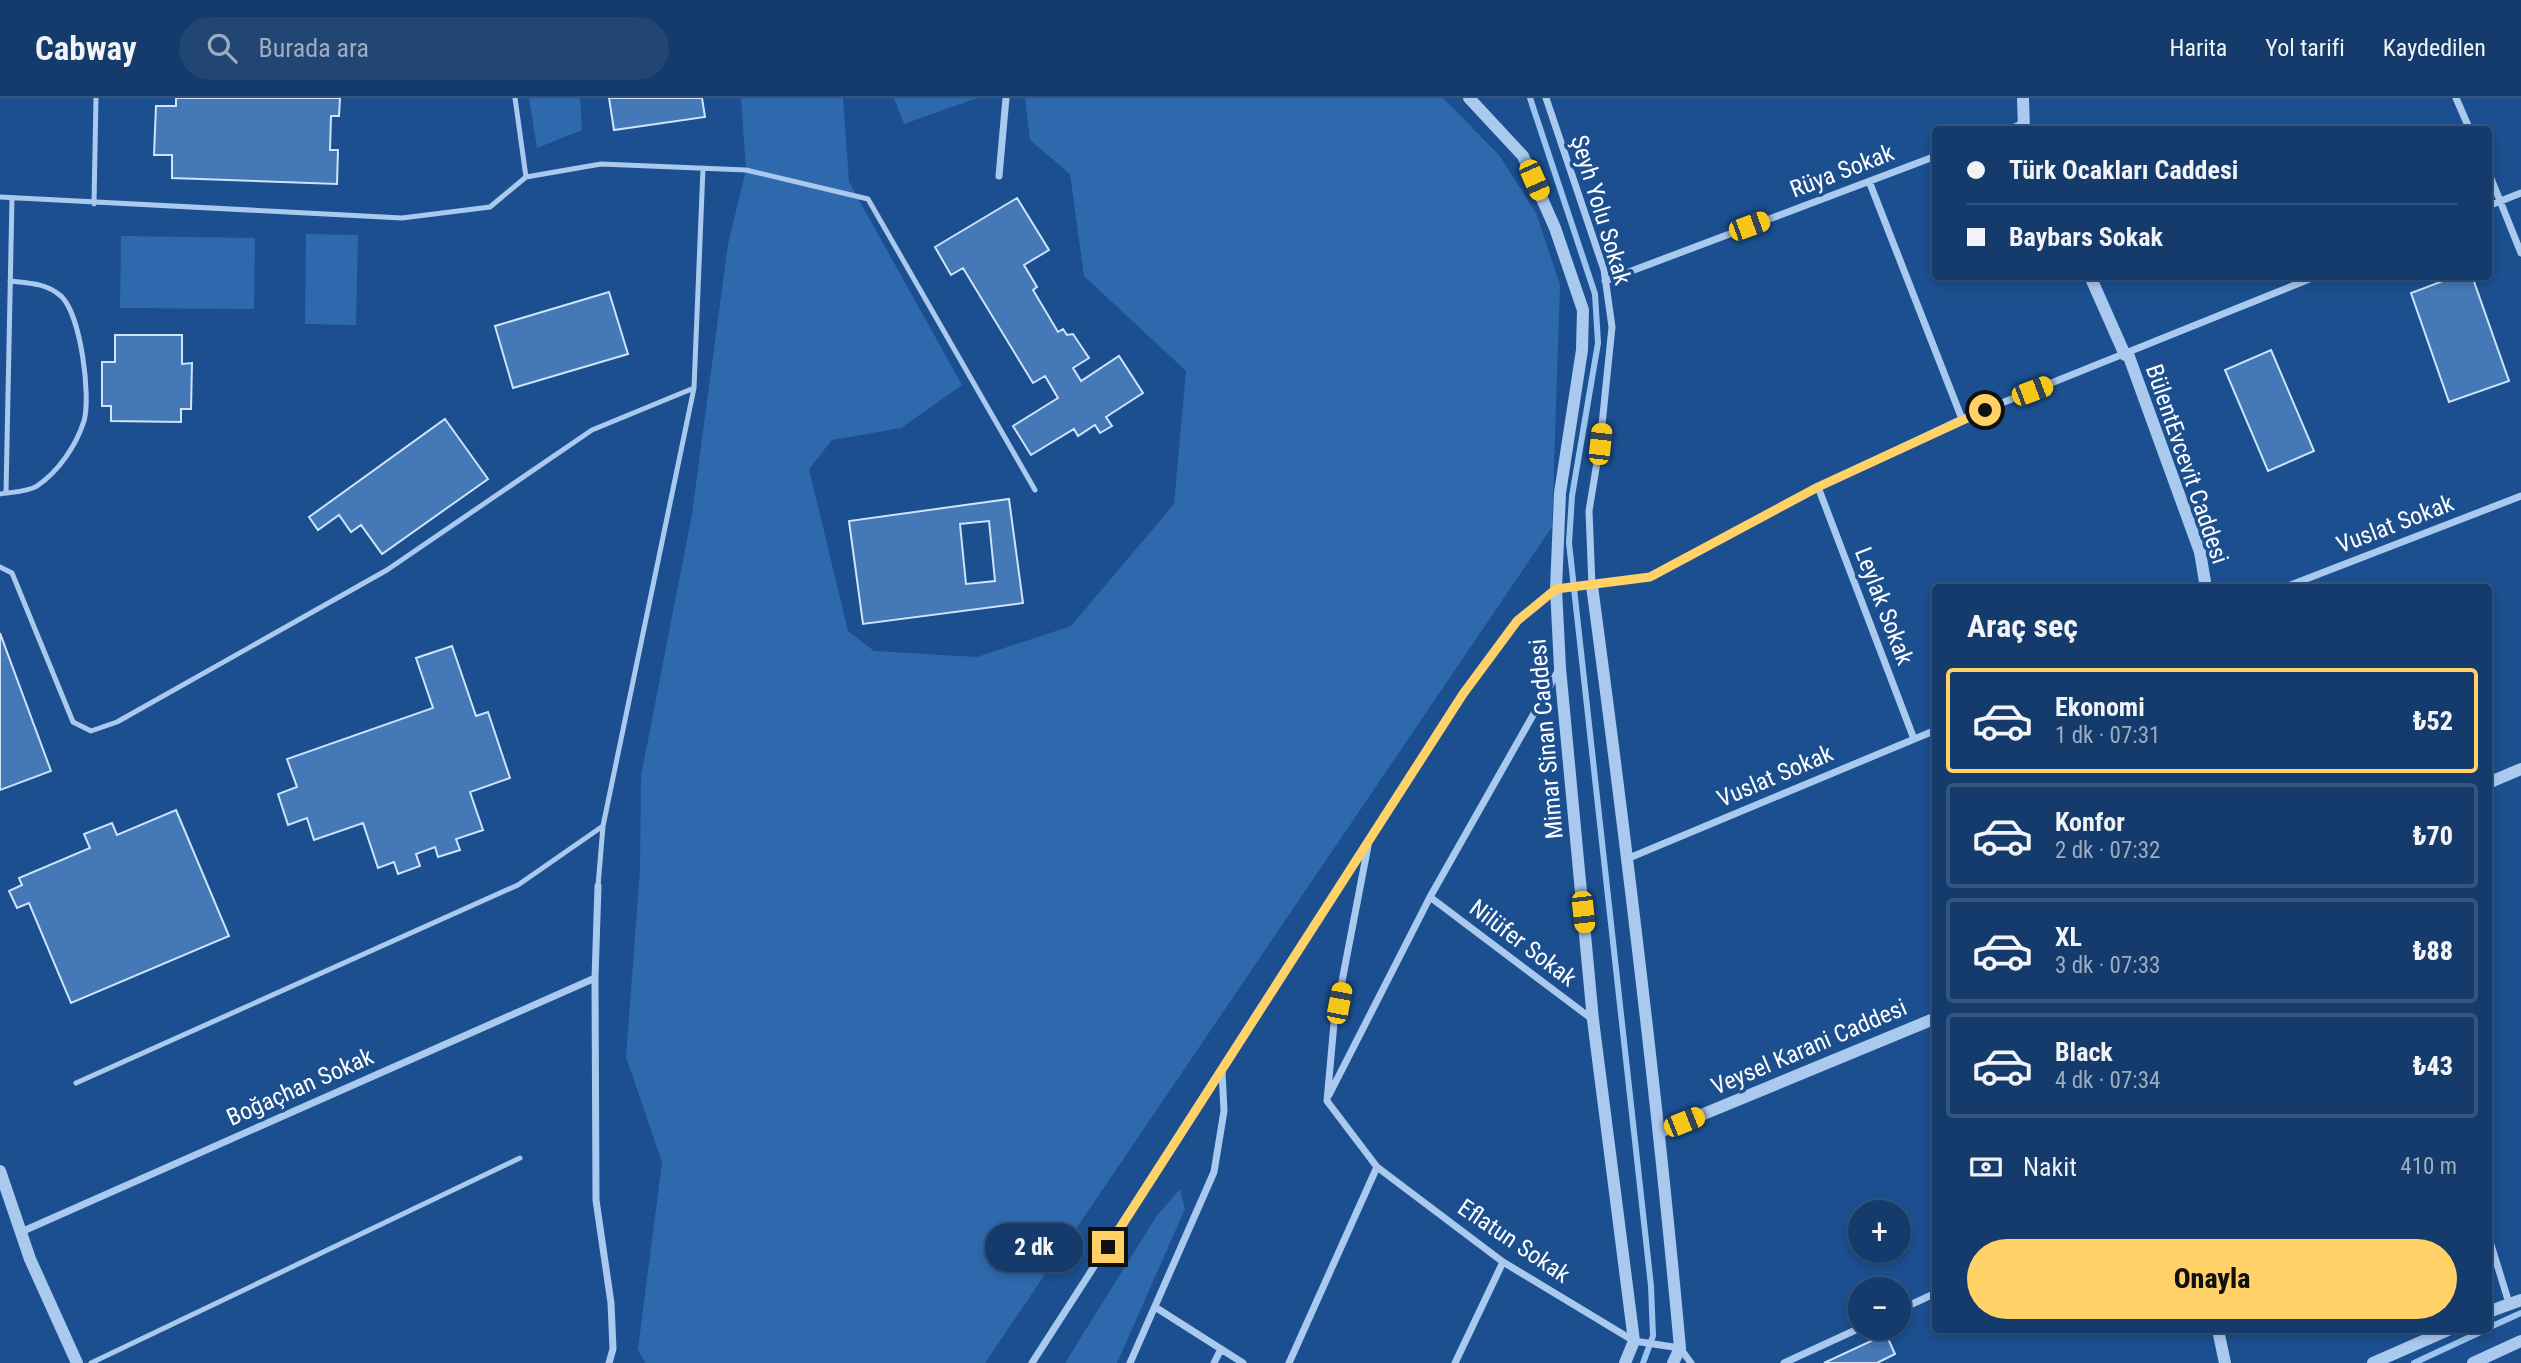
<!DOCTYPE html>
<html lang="tr">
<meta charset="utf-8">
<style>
body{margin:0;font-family:"Roboto Condensed",sans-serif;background:#214673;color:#f1f3f6;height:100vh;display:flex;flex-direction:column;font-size:26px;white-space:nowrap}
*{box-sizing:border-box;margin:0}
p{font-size:23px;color:#9dadc1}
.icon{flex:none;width:38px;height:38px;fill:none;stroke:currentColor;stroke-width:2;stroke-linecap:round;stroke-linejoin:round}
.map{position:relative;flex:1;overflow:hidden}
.drawer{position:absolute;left:1932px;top:486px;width:560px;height:749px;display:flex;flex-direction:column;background:#143b6b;border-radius:7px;box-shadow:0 4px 10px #0003,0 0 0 2px #33557e}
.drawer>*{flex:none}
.hud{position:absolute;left:1932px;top:28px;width:560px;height:154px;border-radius:7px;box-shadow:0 4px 10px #0003,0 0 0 2px #33557e;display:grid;align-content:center;height:154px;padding:0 35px;background:#143b6b}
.controls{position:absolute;left:1848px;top:1102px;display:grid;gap:14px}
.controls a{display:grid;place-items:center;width:63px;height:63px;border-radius:50%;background:#143b6b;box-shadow:0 4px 10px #0003,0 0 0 2px #33557e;font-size:35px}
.end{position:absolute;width:32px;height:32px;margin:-16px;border:9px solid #ffd166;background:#111;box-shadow:0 0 0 4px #111}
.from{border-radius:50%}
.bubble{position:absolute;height:49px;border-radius:24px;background:#143b6b;box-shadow:0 4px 10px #0003,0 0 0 2px #33557e;font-size:23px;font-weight:800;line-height:49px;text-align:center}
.car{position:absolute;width:21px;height:42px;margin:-21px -10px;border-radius:9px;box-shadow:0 0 5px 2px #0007;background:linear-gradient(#f5c518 24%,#345 0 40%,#f5c518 0 76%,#345 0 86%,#f5c518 0)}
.hud b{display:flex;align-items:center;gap:24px;height:66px;font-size:26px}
.hud b+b{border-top:2px solid #33557e}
.hud i{width:18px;height:18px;background:#f1f3f6}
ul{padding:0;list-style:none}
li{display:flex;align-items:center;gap:21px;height:105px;margin:0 14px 10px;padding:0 21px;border:4px solid #33557e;border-radius:7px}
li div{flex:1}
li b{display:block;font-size:26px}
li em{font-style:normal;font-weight:800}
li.current{border-color:#ffd166}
li>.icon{width:63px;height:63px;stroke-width:1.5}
h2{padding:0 35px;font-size:32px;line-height:84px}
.pay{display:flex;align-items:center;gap:18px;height:77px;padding:0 35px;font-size:26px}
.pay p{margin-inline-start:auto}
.cta{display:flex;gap:14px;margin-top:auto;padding:14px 35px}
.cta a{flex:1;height:80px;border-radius:42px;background:#ffd166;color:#111;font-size:28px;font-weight:800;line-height:80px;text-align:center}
header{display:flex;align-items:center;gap:42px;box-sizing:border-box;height:98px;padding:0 35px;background:#143b6b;border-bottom:2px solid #33557e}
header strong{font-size:33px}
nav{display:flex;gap:38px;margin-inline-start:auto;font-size:24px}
.search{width:490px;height:63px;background:#214673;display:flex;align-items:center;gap:18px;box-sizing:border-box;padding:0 24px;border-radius:38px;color:#9dadc1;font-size:26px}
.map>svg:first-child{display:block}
</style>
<header>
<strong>Cabway</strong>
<div class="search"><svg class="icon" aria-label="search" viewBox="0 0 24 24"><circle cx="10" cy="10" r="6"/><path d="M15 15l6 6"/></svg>Burada ara</div>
<nav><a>Harita</a><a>Yol tarifi</a><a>Kaydedilen</a></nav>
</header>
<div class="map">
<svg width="2521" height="1265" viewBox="0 0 2521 1265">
<rect width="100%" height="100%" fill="#1b4f8f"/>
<!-- green -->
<path fill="#2e69ad" d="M529,0H580L582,32L537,50Z
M741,0H843L849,84L962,287L901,330L832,342L809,371L848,533L874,553L977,559L1071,528L1174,406L1186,273L1084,178L1070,76L1030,42L1025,0H1443L1499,57L1536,115L1560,187L1552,429L985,1265H645L638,1251L662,1064L626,959L640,772L641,678L692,416L728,146L746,72Z
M894,0H977L904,26Z
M306,136L358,137L356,227L305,226Z
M121,138L255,140L254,211L120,210Z
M1180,1091L1185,1111L1117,1265H1065L1156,1119Z"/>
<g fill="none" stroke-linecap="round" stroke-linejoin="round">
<!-- stream -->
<path stroke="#9cc4f0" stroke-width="6" d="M1530,0L1595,196L1598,245L1572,398L1569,445L1651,1188L1653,1238L1643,1265
M2488,1230L2521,1215
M2414,1265L2485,1232"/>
</g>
<!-- building -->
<path fill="#4478b7" stroke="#cfe3fa" stroke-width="2" fill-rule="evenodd" d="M176,0H340L339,18H331L330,52H338L337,86L172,80V57H154L156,8H176Z
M609,0H702L705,19L614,32Z
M1017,100L1049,152L1024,167L1037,189L1033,192L1058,234L1063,231L1067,237L1073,236L1089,260L1073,270L1081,283L1119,258L1143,295L1106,319L1112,328L1100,335L1095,327L1078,338L1074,331L1031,357L1013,328L1058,300L1045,278L1033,285L963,170L951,177L935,149Z
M2456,178H2472L2509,283L2449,304L2411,195Z
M609,194L628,256L513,290L495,228Z
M115,237H182V266L192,265L191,311H181V324L111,323V308H102V264H115Z
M2271,252L2314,353L2268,373L2225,272Z
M445,321L488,381L382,456L361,427L351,434L339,417L318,432L309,419Z
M1009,401L1023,505L863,526L849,423ZM989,423L995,483L966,486L960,426Z
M0,535L51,673L0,692Z
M452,548L476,618L488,614L510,680L470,694L483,732L456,741L460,752L438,759L435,749L416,756L420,768L398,776L394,764L378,770L363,725L314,742L307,720L288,727L278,696L297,689L287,661L433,610L416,560Z
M176,712L229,838L71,905L29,805L17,810L9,793L22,787L19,780L90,750L84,736L112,725L117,737Z
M1886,1236L1895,1256L1877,1265H1824Z"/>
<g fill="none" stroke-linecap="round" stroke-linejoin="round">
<!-- service -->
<path stroke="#a9c9ee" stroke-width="5" d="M515,0L526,79
M0,99L402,120L490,109L526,79L601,66L746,72L868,101L1035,392
M94,106L96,0
M6,395L12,100
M0,396C11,394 28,394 37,388C58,374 76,348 84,323C91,298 81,217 61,198C46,185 29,185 10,183
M0,469L12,475L73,624L91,633L117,624L387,472L592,332L694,290
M598,788L603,728
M76,985L518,787L603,728L694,290L703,70
M91,1265L520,1060"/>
<!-- minor -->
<path stroke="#a9c9ee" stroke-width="7" d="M1546,0L1604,172L1612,229L1600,346L1589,413L1592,488
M2456,0L2470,32
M2007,32L2022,26
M2488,73L2521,155
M999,78L1006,0
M1869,83L1962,321
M2488,108L2521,95
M1605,183L1936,58
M1818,389L1914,641
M2283,490L2521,398
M1629,760L1936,632
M598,788L595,880L596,1102L611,1205L613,1251L609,1265
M1430,799L1592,921
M1329,997L1430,799L1558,573
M1377,1069L1503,1164L1634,1243L1680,1250L1691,1265
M21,1134L595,880
M2488,1137L2509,1205
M1155,1209L1243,1265
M1899,1212L1936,1195
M1032,1265L1463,595L1517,523L1556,491L1650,479L1818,389L1962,321L2317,178
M1130,1265L1214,1074L1224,1013L1222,973
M1214,1265L1221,1251
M1289,1265L1377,1069L1327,1003L1334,925L1368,748
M1455,1265L1503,1164
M1784,1265L1860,1230"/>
<!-- tertiary -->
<path stroke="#a9c9ee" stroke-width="12" d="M1469,0L1523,58L1555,130L1583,212L1582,252L1560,395L1556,491L1560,570L1593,922L1634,1243L1625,1265
M2023,0L2024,32
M2090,178L2125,257
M2128,256L2200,454L2206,490
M1592,488C1626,742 1657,995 1680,1250L1673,1265
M2488,685L2521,671
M1660,1034L1936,920
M0,1073L30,1161L77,1265
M2488,1214L2521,1202
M2218,1232L2225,1265
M2373,1265L2448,1232
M2473,1265L2521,1243"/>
</g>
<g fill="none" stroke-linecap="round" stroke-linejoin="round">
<!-- route -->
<path stroke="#ffd166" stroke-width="9" d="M1108,1149L1463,596L1517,523L1556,491L1650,479L1818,389L1985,312"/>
</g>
<g text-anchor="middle" stroke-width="7" stroke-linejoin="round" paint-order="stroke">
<!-- street labels -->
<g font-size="24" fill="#fff" stroke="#1b4f8f">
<text transform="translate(1842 73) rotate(-21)" y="8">Rüya Sokak</text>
<text transform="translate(1601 112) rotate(73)" y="8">Şeyh Yolu Sokak</text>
<text transform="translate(2187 366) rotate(71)" y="8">BülentEvcevit Caddesi</text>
<text transform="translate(2395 426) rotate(-21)" y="8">Vuslat Sokak</text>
<text transform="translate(1884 508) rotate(69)" y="8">Leylak Sokak</text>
<text transform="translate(1546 641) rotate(-95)" y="8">Mimar Sinan Caddesi</text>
<text transform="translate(1775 678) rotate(-23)" y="8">Vuslat Sokak</text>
<text transform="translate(1523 845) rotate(37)" y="8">Nilüfer Sokak</text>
<text transform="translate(1809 949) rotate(-23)" y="8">Veysel Karani Caddesi</text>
<text transform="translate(300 989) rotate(-24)" y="8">Boğaçhan Sokak</text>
<text transform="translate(1514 1143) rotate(34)" y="8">Eflatun Sokak</text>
</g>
</g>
</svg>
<div class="controls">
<a>+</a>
<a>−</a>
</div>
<i class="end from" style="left:1985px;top:312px"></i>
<i class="end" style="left:1108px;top:1149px"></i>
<div class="bubble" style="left:985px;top:1125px;width:98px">2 dk</div>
<i class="car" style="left:1534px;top:82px;rotate:156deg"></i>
<i class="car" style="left:1749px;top:128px;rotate:70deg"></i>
<i class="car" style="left:2032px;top:293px;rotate:69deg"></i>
<i class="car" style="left:1600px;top:346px;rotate:6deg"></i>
<i class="car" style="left:1583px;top:814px;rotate:174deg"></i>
<i class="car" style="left:1339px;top:905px;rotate:11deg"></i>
<i class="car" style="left:1684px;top:1024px;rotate:68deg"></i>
<div class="hud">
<b><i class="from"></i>Türk Ocakları Caddesi</b>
<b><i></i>Baybars Sokak</b>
</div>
<section class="drawer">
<h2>Araç seç</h2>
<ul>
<li class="current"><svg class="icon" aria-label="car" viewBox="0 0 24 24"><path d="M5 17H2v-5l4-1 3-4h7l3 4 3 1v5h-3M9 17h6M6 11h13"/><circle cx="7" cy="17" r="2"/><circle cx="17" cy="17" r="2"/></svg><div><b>Ekonomi</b><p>1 dk · 07:31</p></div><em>₺52</em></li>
<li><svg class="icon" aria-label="car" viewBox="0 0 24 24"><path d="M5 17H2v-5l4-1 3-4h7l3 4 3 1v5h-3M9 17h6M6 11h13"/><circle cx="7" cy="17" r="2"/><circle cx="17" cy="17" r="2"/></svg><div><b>Konfor</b><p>2 dk · 07:32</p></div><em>₺70</em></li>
<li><svg class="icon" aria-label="car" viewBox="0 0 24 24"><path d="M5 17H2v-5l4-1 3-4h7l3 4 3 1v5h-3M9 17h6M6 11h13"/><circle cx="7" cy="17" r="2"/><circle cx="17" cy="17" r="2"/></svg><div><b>XL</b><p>3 dk · 07:33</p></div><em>₺88</em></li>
<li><svg class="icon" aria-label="car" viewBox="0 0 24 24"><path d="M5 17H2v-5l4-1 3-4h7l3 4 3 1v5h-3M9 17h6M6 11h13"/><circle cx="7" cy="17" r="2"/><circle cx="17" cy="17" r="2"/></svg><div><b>Black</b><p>4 dk · 07:34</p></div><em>₺43</em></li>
</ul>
<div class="pay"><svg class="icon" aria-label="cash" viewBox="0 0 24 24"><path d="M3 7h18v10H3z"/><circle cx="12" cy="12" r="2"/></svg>Nakit<p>410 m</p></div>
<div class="cta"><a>Onayla</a></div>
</section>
</div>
